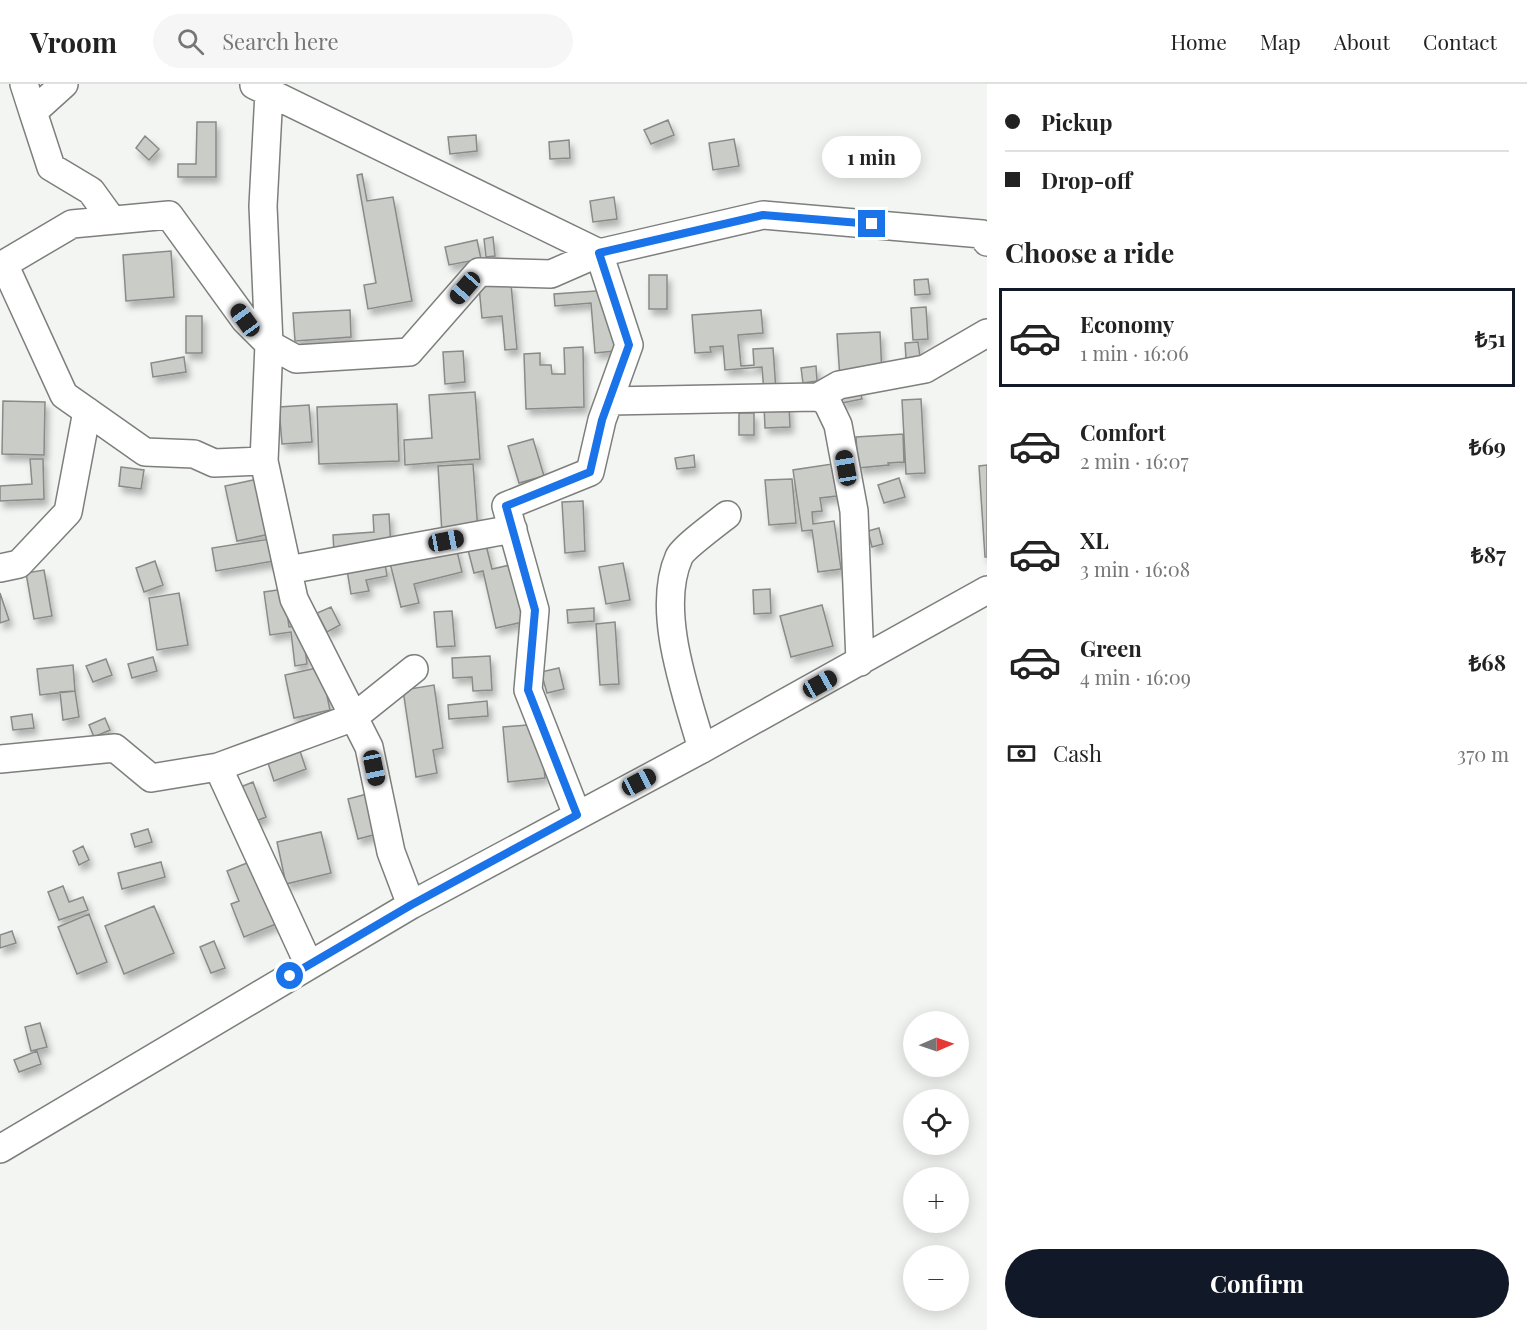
<!DOCTYPE html>
<meta charset="utf-8">
<style>
body{margin:0;font-family:"Playfair Display",serif;background:#f6f6f6;color:#222;height:100vh;display:flex;flex-direction:column;font-size:22px;white-space:nowrap}
*{box-sizing:border-box;margin:0}
p{font-size:20px;color:#767676}
.icon{flex:none;width:33px;height:33px;fill:none;stroke:currentColor;stroke-width:2;stroke-linecap:round;stroke-linejoin:round}
.map{position:relative;flex:1;overflow:hidden}
.details{display:flex;flex-direction:column;background:#fff;width:540px}
.details>*{flex:none}
.guide{display:grid;align-content:center;height:132px;padding:0 18px;background:#fff}
.needle{width:39px;rotate:88deg}
.buttons{position:absolute;left:903px;top:927px;display:grid;gap:12px}
.buttons a{display:grid;place-items:center;width:66px;height:66px;border-radius:50%;background:#fff;box-shadow:0 3px 15px #0003;font-size:30px}
.end{position:absolute;width:27px;height:27px;margin:-14px;border:8px solid #1a73e8;background:#fff;box-shadow:0 0 0 3px #fff}
.from{border-radius:50%}
.bubble{position:absolute;height:42px;border-radius:21px;background:#fff;box-shadow:0 3px 15px #0003;font-size:20px;font-weight:700;line-height:42px;text-align:center}
.car{position:absolute;width:18px;height:36px;margin:-18px -9px;border-radius:8px;box-shadow:0 0 4px 2px #0007;background:linear-gradient(#222 24%,#8ab4d8 0 40%,#222 0 76%,#8ab4d8 0 86%,#222 0)}
.guide b{display:flex;align-items:center;gap:21px;height:57px;font-size:22px}
.guide b+b{border-top:2px solid #e0e0e0}
.guide i{width:15px;height:15px;background:#222}
ul{padding:0;list-style:none}
li{display:flex;align-items:center;gap:18px;height:99px;margin:0 12px 9px;padding:0 6px;border:3px solid transparent;border-radius:0px}
li div{flex:1}
li b{display:block;font-size:22px}
li em{font-style:normal;font-weight:700}
li.current{border-color:#111827}
li>.icon{width:54px;height:54px;stroke-width:1.5}
h2{padding:0 18px;font-size:27px;line-height:72px}
.pay{display:flex;align-items:center;gap:15px;height:66px;padding:0 18px;font-size:22px}
.pay p{margin-inline-start:auto}
.cta{display:flex;gap:12px;margin-top:auto;padding:12px 18px}
.cta a{flex:1;height:69px;border-radius:36px;background:#111827;color:#fff;font-size:24px;font-weight:700;line-height:69px;text-align:center}
header{display:flex;align-items:center;gap:36px;box-sizing:border-box;height:84px;padding:0 30px;background:#fff;border-bottom:2px solid #e0e0e0}
header strong{font-size:28px}
nav{display:flex;gap:33px;margin-inline-start:auto;font-size:21px}
.search{width:420px;height:54px;background:#f6f6f6;display:flex;align-items:center;gap:15px;box-sizing:border-box;padding:0 21px;border-radius:33px;color:#767676;font-size:22px}
main{display:flex;flex:1;min-height:0}
.map>svg:first-child{display:block}
</style>
<header>
<strong>Vroom</strong>
<div class="search"><svg class="icon" aria-label="search" viewBox="0 0 24 24"><circle cx="10" cy="10" r="6"/><path d="M15 15l6 6"/></svg>Search here</div>
<nav><a>Home</a><a>Map</a><a>About</a><a>Contact</a></nav>
</header>
<main>
<div class="map">
<svg width="987" height="1246" viewBox="0 0 987 1246">
<defs>
<filter id="shadow"><feDropShadow dx="3.5" dy="6" stdDeviation="3" flood-color="#0004"/></filter>
</defs>
<rect width="100%" height="100%" fill="#f3f5f2"/>
<!-- building -->
<path fill="#caccc8" stroke="#8a8b88" stroke-width="1.5" filter="url(#shadow)" d="M668,36L674,51L651,60L644,46Z
M197,38H216V93H178V80H196Z
M476,51L477,67L450,70L448,53Z
M145,52L159,65L149,76L136,64Z
M734,55L739,82L713,86L709,59Z
M569,56L570,74L550,75L549,58Z
M362,90L367,117L393,113L412,217L368,225L364,201L376,199L357,91Z
M614,113L617,135L593,138L590,117Z
M493,153L495,172L486,173L484,155Z
M477,156L481,175L449,181L445,163Z
M171,167L174,213L126,217L123,171Z
M649,191H667V225H649Z
M928,195L930,210L915,211L914,196Z
M511,200L517,265L505,266L502,232L482,234L479,203Z
M610,206L615,267L595,269L591,219L555,222L554,210Z
M926,223L928,255L913,256L911,224Z
M350,226L351,253L295,257L293,229Z
M761,226L763,249L738,251L741,282L754,281L753,265L773,264L776,307L764,308L762,283L725,286L723,262L710,263L711,268L695,269L692,231Z
M186,232H202V269H186Z
M880,248L882,292L840,295L837,250Z
M918,258L920,273L906,274L905,259Z
M583,263L584,323L526,325L524,270L540,269V281H551L552,290H565L564,264Z
M463,267L465,298L445,300L443,268Z
M184,273L186,288L153,293L151,279Z
M816,282L817,297L803,299L801,284Z
M860,306L862,315L842,319L840,310Z
M475,308L480,375L405,381L404,356L432,354L429,311Z
M921,315L925,389L906,390L902,316Z
M3,317L45,318L44,371L2,370Z
M397,320L399,377L319,380L317,323Z
M309,321L312,358L282,360L279,323Z
M789,321L790,343L765,344L764,322Z
M739,329H754V351H739Z
M903,350L904,378L888,379L889,381L858,384L856,353Z
M533,355L544,392L519,399L508,362Z
M694,371L695,383L677,385L675,374Z
M30,375H43L44,415L0,417V402L32,400Z
M473,380L478,447L442,450L438,382Z
M832,380L837,412L820,414L822,427L812,428L813,440L834,437L841,485L818,488L812,446L802,447L793,386Z
M987,381V473H985L979,382Z
M121,383L144,386L141,405L119,402Z
M899,394L905,413L884,419L878,401Z
M258,395L270,450L237,457L225,402Z
M792,395L796,439L769,441L765,396Z
M583,417L585,467L565,469L562,418Z
M389,430L391,464L334,468L333,451L374,448L373,431Z
M879,444L883,460L872,463L868,447Z
M270,455L274,477L216,487L212,464Z
M485,457L492,485L510,481L523,538L496,544L483,487L474,489L467,462Z
M456,463L462,488L414,500L419,519L401,523L390,479Z
M155,477L163,501L144,508L136,484Z
M385,479L387,492L366,496L369,507L351,510L347,486Z
M623,479L630,516L606,520L599,483Z
M44,486L52,532L34,535L26,489Z
M284,505L289,543L302,541L307,580L295,582L291,548L270,551L264,508Z
M770,505L771,529L754,530L753,506Z
M0,509L9,536L0,539Z
M179,509L188,561L157,566L149,514Z
M822,521L833,562L791,573L780,532Z
M331,523L340,541L327,548L317,529Z
M594,524V537L568,539L567,526Z
M452,527L455,562L437,563L434,528Z
M615,538L619,600L600,601L596,540Z
M490,572L492,606L473,607L472,593L453,594L452,574Z
M153,573L157,587L132,594L128,580Z
M106,575L112,591L93,598L86,582Z
M73,581L75,607L40,611L37,585Z
M321,583L330,626L294,634L285,591Z
M559,584L564,605L547,609L541,588Z
M434,601L443,664L433,666L437,689L416,693L403,606Z
M75,607L79,633L63,636L60,608Z
M487,617L488,632L449,635L448,621Z
M32,630L34,644L13,646L11,633Z
M105,634L110,646L94,653L89,641Z
M540,640L545,694L508,698L503,643Z
M300,667L306,685L274,697L268,679Z
M253,698L266,733L251,739L238,704Z
M367,710L377,750L358,755L348,715Z
M148,745L152,758L135,763L131,750Z
M321,748L331,789L286,800L277,758Z
M83,762L89,776L79,781L73,767Z
M252,777L276,840L244,853L231,820L239,817L227,787Z
M161,778L165,793L122,805L118,789Z
M63,802L69,818L83,813L88,826L59,836L48,808Z
M154,822L174,869L124,890L105,842Z
M89,830L107,878L77,890L58,843Z
M12,847L16,859L0,864V851Z
M214,857L225,884L211,889L200,863Z
M40,939L47,963L31,967L25,943Z
M37,967L41,980L19,988L14,976Z"/>
<g fill="none" stroke-linecap="round" stroke-linejoin="round">
<defs>
<path id="minor" d="M24,0L33,28
M64,0L33,28L51,83L91,107L112,136
M254,1L599,169L763,131L982,150L987,158
M269,8L263,122L269,260L296,275L409,268L479,188L551,190L599,169L629,261L602,336L590,388L506,422L535,526L528,606L577,731
M818,313L827,318L838,341L854,427L860,578
M610,317L818,313L839,301L925,285L987,249
M264,377L214,379L194,370L145,368L64,311L4,180L72,140L169,131L245,236L269,260L264,377L294,515L369,663L391,768L411,821
M0,484L19,480L68,428L87,327
M288,486L513,445
M702,665C687,611 655,527 679,473C683,464 717,439 727,431
M0,675L115,664L151,694L218,683L354,633L414,585
M218,683L309,881
M0,1065L411,821L702,665L987,506"/>
</defs>
<!-- minor casing -->
<use href="#minor" stroke="#7d7f7c" stroke-width="30"/>
<!-- minor -->
<use href="#minor" stroke="#fff" stroke-width="27"/>
</g>
<g fill="none" stroke-linecap="round" stroke-linejoin="round">
<!-- route -->
<path stroke="#1a73e8" stroke-width="8" d="M290,892L411,821L577,731L528,606L535,526L506,422L590,388L602,336L629,261L599,169L763,131L872,140"/>
</g>
</svg>
<div class="buttons">
<a><svg class="needle" viewBox="-14 -14 28 28"><path d="M0-13l5 13h-10z" fill="#e53935"/><path d="M0 13l5-13h-10z" fill="#767676"/></svg></a>
<a><svg class="icon" aria-label="locate" viewBox="0 0 24 24"><circle cx="12" cy="12" r="6"/><path d="M12 2v4M12 18v4M2 12h4M18 12h4"/></svg></a>
<a>+</a>
<a>−</a>
</div>
<i class="end from" style="left:290px;top:892px"></i>
<i class="end" style="left:872px;top:140px"></i>
<div class="bubble" style="left:822px;top:52px;width:99px">1 min</div>
<i class="car" style="left:465px;top:204px;rotate:221deg"></i>
<i class="car" style="left:245px;top:236px;rotate:324deg"></i>
<i class="car" style="left:846px;top:384px;rotate:350deg"></i>
<i class="car" style="left:446px;top:457px;rotate:79deg"></i>
<i class="car" style="left:820px;top:600px;rotate:61deg"></i>
<i class="car" style="left:374px;top:684px;rotate:168deg"></i>
<i class="car" style="left:639px;top:698px;rotate:62deg"></i>
</div>
<section class="details">
<div class="guide">
<b><i class="from"></i>Pickup</b>
<b><i></i>Drop-off</b>
</div>
<h2>Choose a ride</h2>
<ul>
<li class="current"><svg class="icon" aria-label="car" viewBox="0 0 24 24"><path d="M5 17H2v-5l4-1 3-4h7l3 4 3 1v5h-3M9 17h6M6 11h13"/><circle cx="7" cy="17" r="2"/><circle cx="17" cy="17" r="2"/></svg><div><b>Economy</b><p>1 min · 16:06</p></div><em>₺51</em></li>
<li><svg class="icon" aria-label="car" viewBox="0 0 24 24"><path d="M5 17H2v-5l4-1 3-4h7l3 4 3 1v5h-3M9 17h6M6 11h13"/><circle cx="7" cy="17" r="2"/><circle cx="17" cy="17" r="2"/></svg><div><b>Comfort</b><p>2 min · 16:07</p></div><em>₺69</em></li>
<li><svg class="icon" aria-label="car" viewBox="0 0 24 24"><path d="M5 17H2v-5l4-1 3-4h7l3 4 3 1v5h-3M9 17h6M6 11h13"/><circle cx="7" cy="17" r="2"/><circle cx="17" cy="17" r="2"/></svg><div><b>XL</b><p>3 min · 16:08</p></div><em>₺87</em></li>
<li><svg class="icon" aria-label="car" viewBox="0 0 24 24"><path d="M5 17H2v-5l4-1 3-4h7l3 4 3 1v5h-3M9 17h6M6 11h13"/><circle cx="7" cy="17" r="2"/><circle cx="17" cy="17" r="2"/></svg><div><b>Green</b><p>4 min · 16:09</p></div><em>₺68</em></li>
</ul>
<div class="pay"><svg class="icon" aria-label="cash" viewBox="0 0 24 24"><path d="M3 7h18v10H3z"/><circle cx="12" cy="12" r="2"/></svg>Cash<p>370 m</p></div>
<div class="cta"><a>Confirm</a></div>
</section>
</main>
